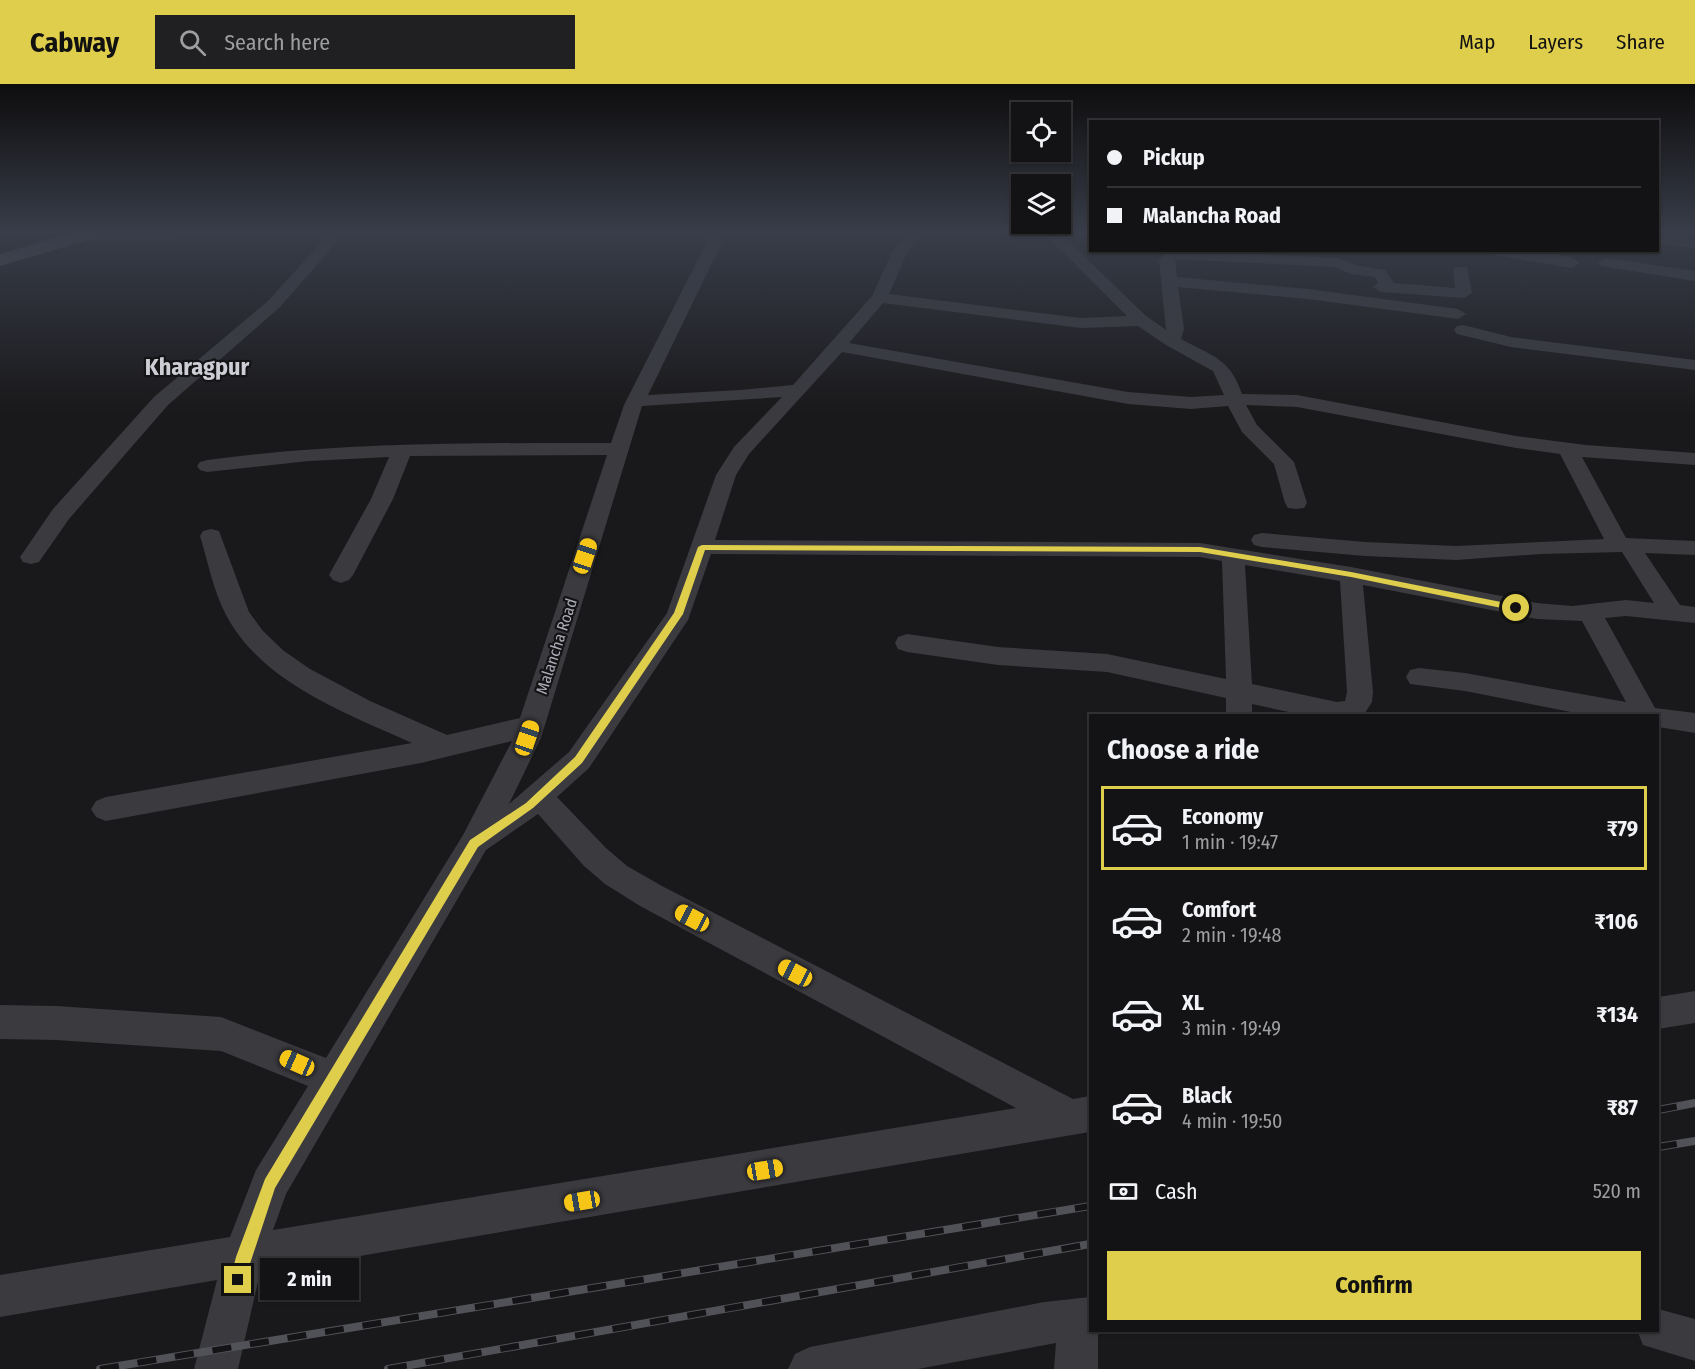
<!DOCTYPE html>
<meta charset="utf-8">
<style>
body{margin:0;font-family:"Fira Sans Condensed",sans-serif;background:#202022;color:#f1f3f6;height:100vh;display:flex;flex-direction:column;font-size:22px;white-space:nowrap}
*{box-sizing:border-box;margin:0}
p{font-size:20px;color:#9d9ea0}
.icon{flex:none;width:33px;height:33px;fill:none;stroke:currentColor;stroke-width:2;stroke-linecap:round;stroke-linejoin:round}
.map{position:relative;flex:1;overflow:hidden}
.panel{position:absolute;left:1089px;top:630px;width:570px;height:618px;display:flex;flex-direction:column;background:#131214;border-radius:0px;box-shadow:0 2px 4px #0004,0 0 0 2px #323234}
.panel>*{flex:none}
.banner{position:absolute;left:1089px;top:36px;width:570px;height:132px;border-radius:0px;box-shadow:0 2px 4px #0004,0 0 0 2px #323234;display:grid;align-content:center;height:132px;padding:0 18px;background:#131214}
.fabs{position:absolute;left:1011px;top:18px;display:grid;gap:12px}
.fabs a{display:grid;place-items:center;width:60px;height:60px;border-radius:0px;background:#131214;box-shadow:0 2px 4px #0004,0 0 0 2px #323234;font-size:30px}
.end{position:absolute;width:27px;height:27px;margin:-14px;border:8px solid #dfcd4c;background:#111;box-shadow:0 0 0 3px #111}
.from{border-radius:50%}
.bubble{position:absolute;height:42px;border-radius:0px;background:#131214;box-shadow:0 2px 4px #0004,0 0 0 2px #323234;font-size:20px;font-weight:700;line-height:42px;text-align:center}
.car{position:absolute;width:18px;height:36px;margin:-18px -9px;border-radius:8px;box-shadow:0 0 4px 2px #0007;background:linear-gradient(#f5c518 24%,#345 0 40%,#f5c518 0 76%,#345 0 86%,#f5c518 0)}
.banner b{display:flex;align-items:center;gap:21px;height:57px;font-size:22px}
.banner b+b{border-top:2px solid #323234}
.banner i{width:15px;height:15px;background:#f1f3f6}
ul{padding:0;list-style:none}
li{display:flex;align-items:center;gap:18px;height:84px;margin:0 12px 9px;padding:0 6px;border:3px solid transparent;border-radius:0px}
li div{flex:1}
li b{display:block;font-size:22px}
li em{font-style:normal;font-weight:700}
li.on{border-color:#dfcd4c}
li>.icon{width:54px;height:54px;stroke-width:1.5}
h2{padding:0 18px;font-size:27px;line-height:72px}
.pay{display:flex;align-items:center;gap:15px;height:66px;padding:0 18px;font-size:22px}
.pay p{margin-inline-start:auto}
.button{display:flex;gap:12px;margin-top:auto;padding:12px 18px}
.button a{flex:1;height:69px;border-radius:0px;background:#dfcd4c;color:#111;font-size:24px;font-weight:700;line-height:69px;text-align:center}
header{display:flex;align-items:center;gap:36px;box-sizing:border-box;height:84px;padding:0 30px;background:#dfcd4c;color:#111}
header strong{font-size:28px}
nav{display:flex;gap:33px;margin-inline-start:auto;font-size:21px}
.search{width:420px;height:54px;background:#202022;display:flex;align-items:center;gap:15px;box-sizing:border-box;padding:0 21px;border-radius:0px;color:#9d9ea0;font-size:22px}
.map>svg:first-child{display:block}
</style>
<header>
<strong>Cabway</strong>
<div class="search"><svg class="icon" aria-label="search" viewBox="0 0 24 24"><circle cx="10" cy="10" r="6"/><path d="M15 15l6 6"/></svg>Search here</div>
<nav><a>Map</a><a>Layers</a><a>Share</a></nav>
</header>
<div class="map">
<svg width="1695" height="1285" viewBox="0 0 1695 1285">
<rect width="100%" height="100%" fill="#19181a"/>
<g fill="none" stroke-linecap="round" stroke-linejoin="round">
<!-- minor -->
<path fill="#3a3a3f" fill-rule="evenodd" d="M237,150L230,154L85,155L78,151Z
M329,150H344L280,223L168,321L69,435L39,478L31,480L23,478L20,473L53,425L154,313L268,217Z
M711,150H726L648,311L740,306L793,301L872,212L892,168L906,150H921L907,169L889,210L1081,234L1127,232L1045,150H1061L1145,231L1166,246L1159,176L1167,166L1338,174L1355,181L1385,186L1394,199L1455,204L1453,186L1455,183H1467L1472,209L1464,214L1381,208L1373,203L1378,199L1375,193L1351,190L1335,183L1175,175L1177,193L1308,205L1458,225L1466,230L1458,235L1308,215L1178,203L1184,245L1181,255C1212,272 1230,274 1242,310L1297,311L1516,352L1586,361L1695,369V381L1582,373L1626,454L1695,457V471L1645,469L1680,521L1695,523V539L1626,532L1605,534L1655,624L1695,629V649L1658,643V632H1591L1465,607L1410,600L1406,593L1410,586L1419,584L1465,589L1626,618L1582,537L1537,535L1363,501L1373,608L1372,618L1363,632H1307L1252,620V632H1226V614L1107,588L998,581L907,568L898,565L895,559L898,553L907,550L998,563L1107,570L1226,595L1222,477L1200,473L711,470L688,536L589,684L557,713L606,764L627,782L662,802L1073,1015L1090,1012V1048L260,1189L238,1285H194L217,1196L0,1233V1191L230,1153L256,1086L308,1002L221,967L56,956L0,955V921L56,922L221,933L326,974L463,751L512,657L421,679L106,737L96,733L91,725L96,717L106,713L412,659C346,629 262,599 226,531C213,506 208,478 200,452L203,447L211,445L219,447L249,528L263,547L284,567L310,585L370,617L447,651L520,634L607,371L410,372L393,415L353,491L349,496L341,499L333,496L329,491L371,415L389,373L309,377L207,388L200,386L197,382L200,378L207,376C341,358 476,359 611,359L624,321ZM883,219L1081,244L1138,242L1166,261L1213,287L1224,311L1191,313L1128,308L849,259ZM842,268L1128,320L1191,325L1228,322L1242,348L1274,380L1285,419L1288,424L1296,425L1304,424L1307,419L1294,378L1257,341L1246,321L1297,323L1516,364L1560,370L1604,455L1456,462L1365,458L1262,449L1254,451L1251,456L1254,461L1262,463L1365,472L1456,476L1541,470L1622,468L1654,519L1626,516L1572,522L1537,519L1351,483L1200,459L715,456L736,391L749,370ZM782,313L734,363L716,391L667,529L569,668L509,720L541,654L642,322ZM1245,481L1340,497L1347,608L1345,617L1337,618L1252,600ZM538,730L584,782L605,800L640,822L1016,1024L273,1146L286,1110L486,766Z
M1658,152L1695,156V164L1658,160Z
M1488,166C1506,166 1569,167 1580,179L1572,184L1495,171Z
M1606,174L1695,187V197L1601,182L1598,179Z
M1463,241L1511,253L1695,276V286L1511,263L1457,250L1454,246L1457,242Z
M1695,907V939L1658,945V913Z
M1090,1213V1246H1106L1098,1251V1285H1054L1056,1259L918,1285H788L795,1270L810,1263L1044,1218Z
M1658,1225L1695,1235V1277L1643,1261L1637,1246H1658Z"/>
<!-- major -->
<path fill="#56565e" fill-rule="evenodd" d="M68,150H98L95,154L0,182V170Z"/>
<defs>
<path id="rail" d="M1658,1026L1695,1019
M1658,1063L1695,1057
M100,1285L1090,1122
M388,1285L1090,1160"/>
</defs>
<!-- rail casing -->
<use href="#rail" stroke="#515158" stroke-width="8"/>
<!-- rail -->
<use href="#rail" stroke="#141315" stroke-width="6" stroke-dasharray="19" stroke-linecap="butt"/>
</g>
<!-- sky -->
<linearGradient id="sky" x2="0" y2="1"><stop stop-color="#0e0d0e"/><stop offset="0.45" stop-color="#383d49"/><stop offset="1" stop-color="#383d49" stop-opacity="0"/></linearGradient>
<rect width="1695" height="330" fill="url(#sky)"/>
<!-- route -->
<path fill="#dfcd4c" d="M702,461L1200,463L1351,488L1516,521L1520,524L1516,527L1351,493L1200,468L705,466L683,530L582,679L533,724L478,763L275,1104L243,1201L238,1203L232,1201L230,1196L236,1173L265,1095L470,756L526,719L575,673L674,529L698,463Z"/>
<g text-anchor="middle" stroke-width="4.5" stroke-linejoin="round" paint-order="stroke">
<!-- street labels -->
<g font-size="16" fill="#acadb8" stroke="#141315">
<text transform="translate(556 562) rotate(-72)" y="6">Malancha Road</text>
</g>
<!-- far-town labels -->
<g font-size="24" font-weight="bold" fill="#cdcdd5" stroke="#141315">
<text x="197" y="291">Kharagpur</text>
</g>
</g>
</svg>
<div class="fabs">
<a><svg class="icon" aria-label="locate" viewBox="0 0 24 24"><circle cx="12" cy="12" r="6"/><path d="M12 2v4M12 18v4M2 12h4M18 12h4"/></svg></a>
<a><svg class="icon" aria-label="layers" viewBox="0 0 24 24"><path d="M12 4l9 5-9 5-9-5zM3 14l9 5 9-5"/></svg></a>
</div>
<i class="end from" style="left:1516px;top:524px"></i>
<i class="end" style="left:238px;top:1196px"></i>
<div class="bubble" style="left:260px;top:1174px;width:99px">2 min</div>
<i class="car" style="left:585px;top:472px;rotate:18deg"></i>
<i class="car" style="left:527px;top:654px;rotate:19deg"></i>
<i class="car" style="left:692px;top:834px;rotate:298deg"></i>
<i class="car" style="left:795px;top:889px;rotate:298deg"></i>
<i class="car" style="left:297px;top:979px;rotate:294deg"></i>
<i class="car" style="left:765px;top:1086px;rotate:80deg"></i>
<i class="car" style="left:582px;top:1117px;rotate:261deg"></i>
<div class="banner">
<b><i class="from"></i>Pickup</b>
<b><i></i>Malancha Road</b>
</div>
<section class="panel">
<h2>Choose a ride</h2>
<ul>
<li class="on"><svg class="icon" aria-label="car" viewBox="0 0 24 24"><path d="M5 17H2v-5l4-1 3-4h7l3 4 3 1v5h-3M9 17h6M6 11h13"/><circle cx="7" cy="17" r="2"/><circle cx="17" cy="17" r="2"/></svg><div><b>Economy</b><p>1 min · 19:47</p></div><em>₹79</em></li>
<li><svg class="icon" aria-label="car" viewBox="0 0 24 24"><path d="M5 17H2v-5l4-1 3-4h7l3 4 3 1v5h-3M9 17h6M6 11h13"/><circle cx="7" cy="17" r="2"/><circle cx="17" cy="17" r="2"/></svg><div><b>Comfort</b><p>2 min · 19:48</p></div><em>₹106</em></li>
<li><svg class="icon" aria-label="car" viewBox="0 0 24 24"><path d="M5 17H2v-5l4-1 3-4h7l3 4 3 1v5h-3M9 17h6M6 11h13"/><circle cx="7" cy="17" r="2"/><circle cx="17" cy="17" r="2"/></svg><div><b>XL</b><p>3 min · 19:49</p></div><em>₹134</em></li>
<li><svg class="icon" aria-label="car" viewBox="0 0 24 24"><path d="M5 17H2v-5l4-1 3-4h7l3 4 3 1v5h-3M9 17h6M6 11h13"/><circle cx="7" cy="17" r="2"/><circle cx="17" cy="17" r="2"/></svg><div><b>Black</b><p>4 min · 19:50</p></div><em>₹87</em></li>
</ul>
<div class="pay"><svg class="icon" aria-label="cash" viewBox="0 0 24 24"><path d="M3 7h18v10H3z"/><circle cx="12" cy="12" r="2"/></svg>Cash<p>520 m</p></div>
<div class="button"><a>Confirm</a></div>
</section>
</div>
